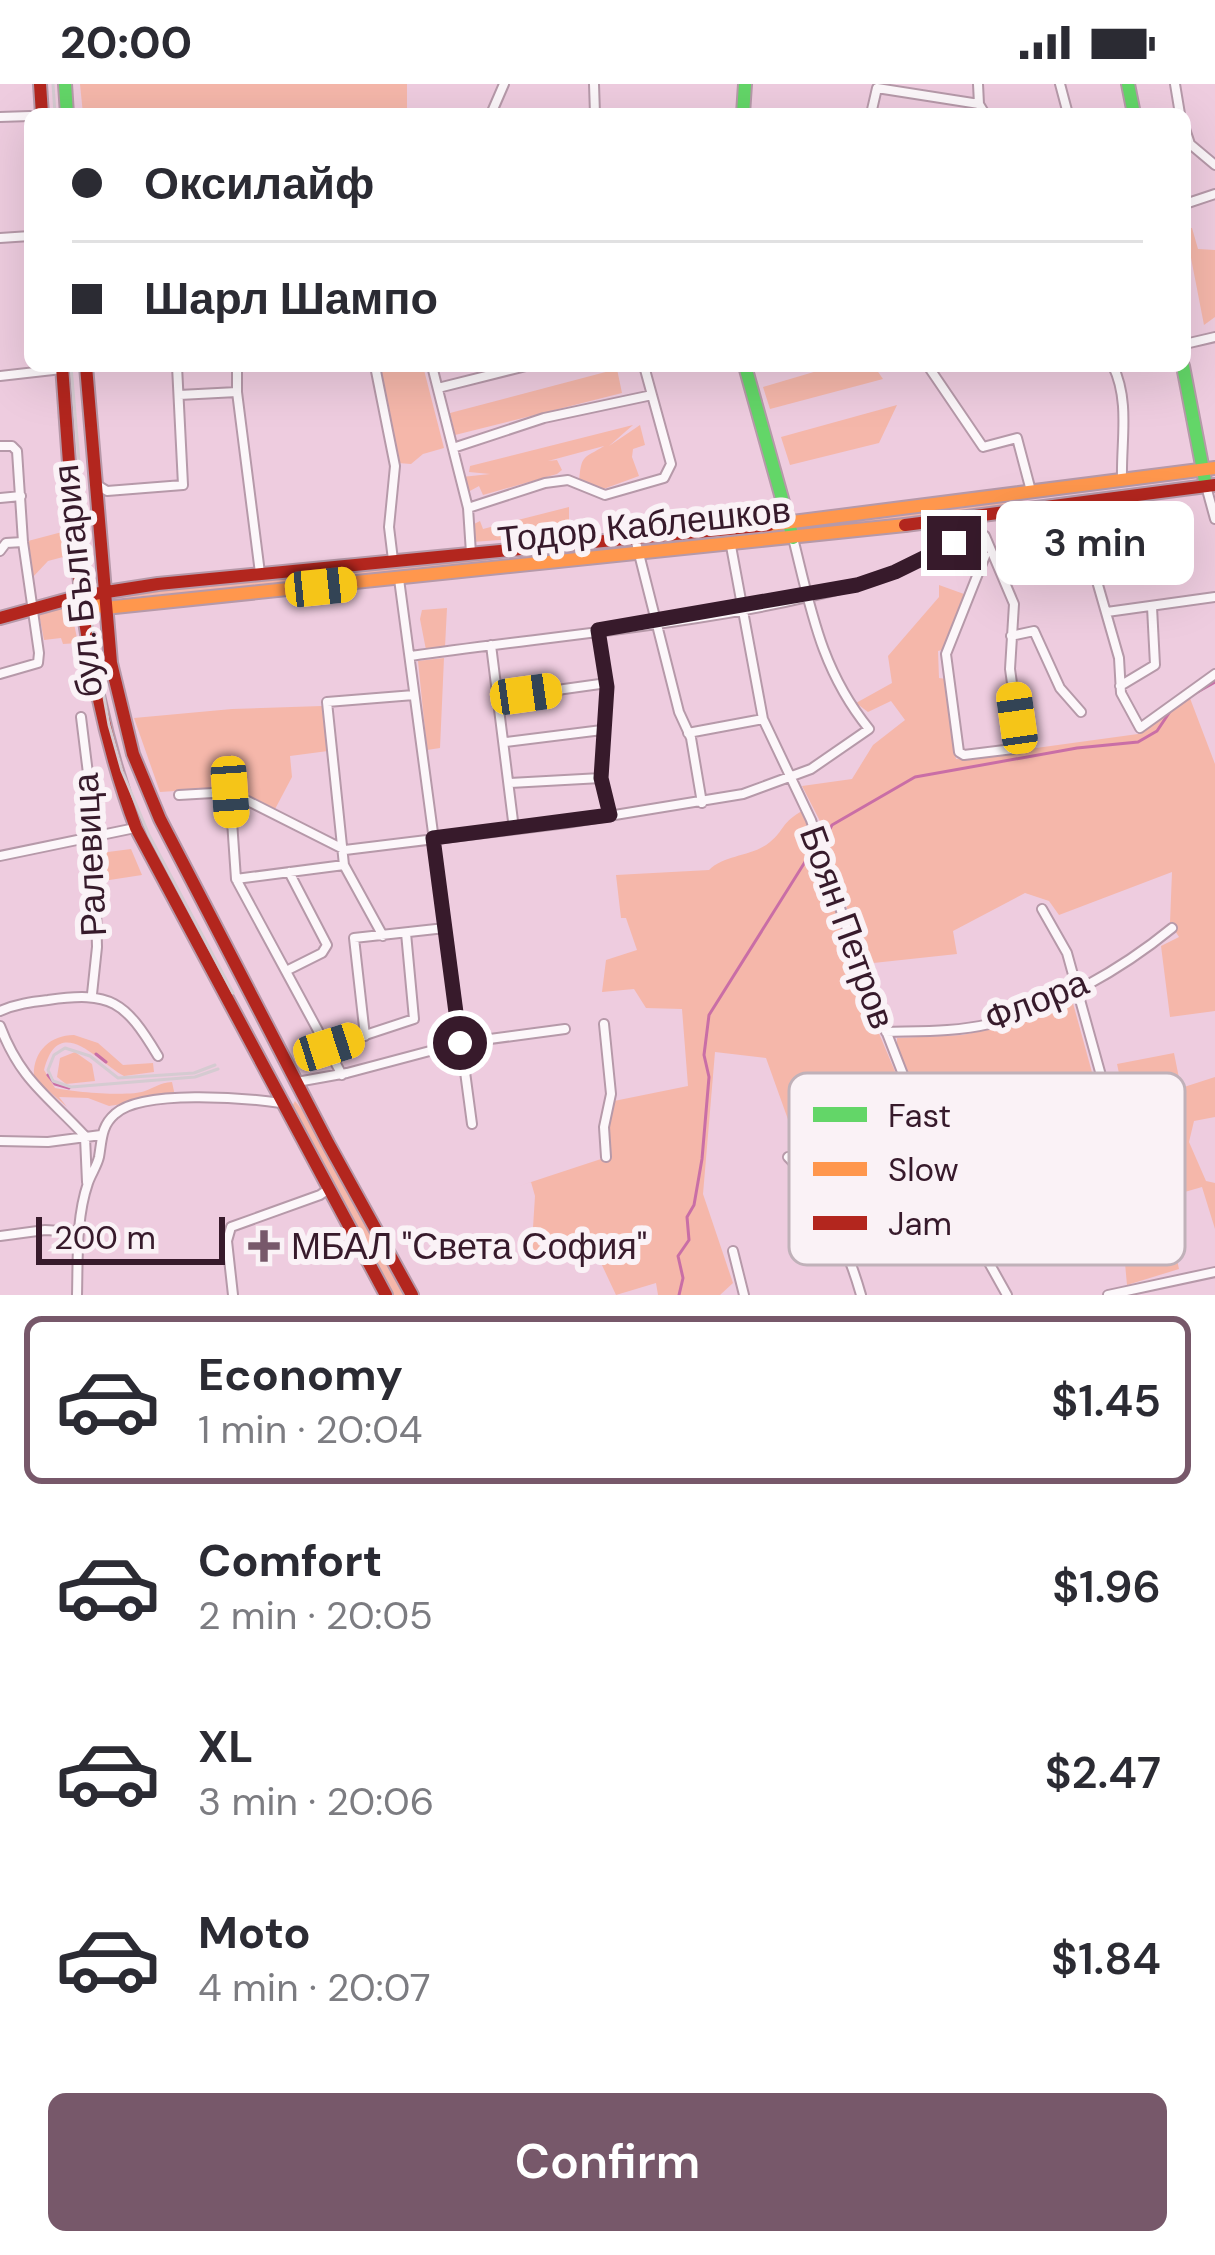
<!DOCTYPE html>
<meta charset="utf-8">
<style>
body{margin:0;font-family:"DM Sans",sans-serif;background:#f2f2f3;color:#2b2b33;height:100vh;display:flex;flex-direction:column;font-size:45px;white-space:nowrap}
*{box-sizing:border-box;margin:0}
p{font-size:39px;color:#7c7c81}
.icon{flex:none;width:66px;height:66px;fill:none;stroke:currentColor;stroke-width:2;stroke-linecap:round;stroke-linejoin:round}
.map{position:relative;height:1211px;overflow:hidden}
.side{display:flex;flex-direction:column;background:#fff;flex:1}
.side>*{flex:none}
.guide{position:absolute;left:24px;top:24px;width:1167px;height:264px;border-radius:18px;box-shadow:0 12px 48px #0002;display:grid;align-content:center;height:264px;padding:0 48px;background:#fff}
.scale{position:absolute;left:36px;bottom:30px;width:189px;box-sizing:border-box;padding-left:12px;border:6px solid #371a2b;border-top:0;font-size:33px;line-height:42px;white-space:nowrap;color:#371a2b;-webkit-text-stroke:9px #faf2f6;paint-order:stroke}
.end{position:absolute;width:54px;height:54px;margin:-27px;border:15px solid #371a2b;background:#fff;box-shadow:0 0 0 6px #fff}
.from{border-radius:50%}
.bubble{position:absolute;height:84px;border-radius:18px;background:#fff;box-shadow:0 12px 48px #0002;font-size:39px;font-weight:600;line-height:84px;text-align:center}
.car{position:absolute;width:36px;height:72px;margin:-36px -18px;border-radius:15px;box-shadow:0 0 9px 3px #0007;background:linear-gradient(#f5c518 24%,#345 0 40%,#f5c518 0 76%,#345 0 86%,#f5c518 0)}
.guide b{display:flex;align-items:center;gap:42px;height:114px;font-size:45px}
.guide b+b{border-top:3px solid #e1e1e2}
.guide i{width:30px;height:30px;background:#2b2b33}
ul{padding:21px 0 0;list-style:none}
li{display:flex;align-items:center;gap:36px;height:168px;margin:0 24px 18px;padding:0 24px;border:6px solid transparent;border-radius:18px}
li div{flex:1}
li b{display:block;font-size:45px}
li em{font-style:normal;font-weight:600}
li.current{border-color:#77586a}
li>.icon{width:108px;height:108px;stroke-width:1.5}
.cta{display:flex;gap:24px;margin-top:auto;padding:24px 48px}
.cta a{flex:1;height:138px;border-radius:18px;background:#77586a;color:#fff;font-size:48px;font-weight:600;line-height:138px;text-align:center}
.status{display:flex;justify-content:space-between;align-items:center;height:84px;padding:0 60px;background:#fff;direction:ltr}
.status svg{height:33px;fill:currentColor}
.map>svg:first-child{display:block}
</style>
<div class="status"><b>20:00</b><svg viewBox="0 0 49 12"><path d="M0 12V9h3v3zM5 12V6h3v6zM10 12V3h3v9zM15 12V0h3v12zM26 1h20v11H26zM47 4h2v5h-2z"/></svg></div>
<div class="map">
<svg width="1215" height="1211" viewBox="0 0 1215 1211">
<rect width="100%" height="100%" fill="#eeccdf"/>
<!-- green -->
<path fill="#f5b7aa" d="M80,0H407V30H83Z
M1185,143L1192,144L1198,165L1215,166V233L1204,241Z
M378,282H423L444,364L423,370L411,380L398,379Z
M834,282H874L883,295L770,325L763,303Z
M617,285L622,309L455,351L450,329Z
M897,321L879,359L790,381L781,353Z
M633,341L609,362L640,341L645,361L633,365L632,373L639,392L598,407L579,399C581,369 584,375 604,362L548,377L557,376L562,386L557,390L483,411L479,402L468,408L462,393L490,390L469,388L470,382Z
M1019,415L1030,420L812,448L811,442Z
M569,423V451L472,458V441L480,437L483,445Z
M62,448L63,473L48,477L32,494L28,457Z
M486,474L487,481L111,515L114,512Z
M939,501L964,510L942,566L938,567L939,594L946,595L956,675L1138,650L1188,609L1215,680V927L1170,933L1161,862L1179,853L1170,839L1172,788L1059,831L1049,817L1025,809L953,847L957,870L864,880L821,739L802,702L852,695L873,661L905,636L891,617L868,628L856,619L892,599L888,572L939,513Z
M63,524L71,525L78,559L63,560L61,554L44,556L39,530Z
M447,524L445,563L426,566L420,535L422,526Z
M444,574L440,664L427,666L418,577Z
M322,622L328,667L290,672L292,693L274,727L222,704L160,708L134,634L232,625Z
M804,726L875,940L951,1120L919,1138L897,1087L826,1120L795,1055L766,974L715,968L703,1110L733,1199L720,1211H658L656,1199L616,1211L593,1162L531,1175L535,1112L531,1098L519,1102L516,1177L519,1102L601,1075L614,1017L688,1002L682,925L646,924L634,905L602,908L606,876L637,866L626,834H621L616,791L709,786C725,770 752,773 770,758C785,746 780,739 804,726Z
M131,765L142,791L103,797L100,769Z
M1071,912L1093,992L929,1043L897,966V954L962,951L1019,939Z
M74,951L98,959L123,981L153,979L154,988L124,992C99,979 59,927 44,986L55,1004C73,1008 129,1013 145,1007C156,1003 159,999 172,998L175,1012L109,1022L88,1014L59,1013L67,1023L34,994C32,969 49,951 74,951Z
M75,968L92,980L95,997L66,1000L57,993L60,974Z
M1174,969L1181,1004L1215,993V1033L1194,1037L1189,1058L1206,1097L1215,1099V1145L1202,1103L1164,1114L1179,1185L1127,1201L1119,1113L1131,1105L1107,998L1120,994L1117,980Z
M295,1017L306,1031L404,1211H392L291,1024Z"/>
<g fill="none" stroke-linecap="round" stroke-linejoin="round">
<!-- stream -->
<path stroke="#c96ea6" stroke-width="3" d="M1194,610L1215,598
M824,756L832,741L915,693L1077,664L1138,658L1157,647L1171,626
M96,970L106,978
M48,991L55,1000L69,1004
M679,1211L683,1194L678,1172L689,1156L687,1133L694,1121L702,1075L709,993L704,971L709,931L815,762"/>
<defs>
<path id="street" d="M594,0L595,30
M978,0L979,20L985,30
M1060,0L1068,30
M1175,0L1180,30
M491,30L504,0
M871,30L877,4L979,20
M0,33L30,32
M1185,45L1190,60L1215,81
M1185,120L1215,110
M0,154L30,152
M1185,260L1215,253
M237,282V308L260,489
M375,282L395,382L389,443L393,476
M432,282L468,424L471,469
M928,282L983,363L1017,354L1031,407
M1113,282C1130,317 1121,357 1122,395
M0,292L62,285
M438,304L526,282
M179,311L237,308
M0,362H12L17,367L23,458L39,569L38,579L0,590
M453,364L544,334L652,311
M96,400L107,407L183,401L177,282
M1206,402L1215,435
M0,414L21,412
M468,424L545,399L568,396L605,411L664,394L671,380L644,282
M635,454L679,628L691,654L702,719
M731,462L763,635L811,736L851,857L927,1052L964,1134L1007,1211
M1044,466L1078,463L1090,473L1119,574L1121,609L1140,644L1215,590
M0,467L6,459L23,458
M921,475L950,479L983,472
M399,495L472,1040
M1107,528L1215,513
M598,546L607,603L601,694L611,731
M1011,552L1034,547L1060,604L1081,628
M491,561L514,745
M411,572C557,551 714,540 856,501C901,489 939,462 985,452L1014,520L1010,585L1021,664L964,671L959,668L946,570L985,472
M1120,602L1155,581L1152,523
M500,614L607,599
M81,633L94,738L97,863L92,910
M688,649L763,635
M506,658L602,646
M510,699L601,694
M230,708L236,795L342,991
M179,711L230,708L345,766L566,739L743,710L811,685L869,645C821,586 811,526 793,454
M0,772L135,744
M236,795L344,781
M383,852L344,781L327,618L414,611
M286,887L322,869L327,861L289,788
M0,927C16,920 31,918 48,916C111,907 125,917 158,972
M604,940L611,1010L604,1043L606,1073
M0,942C21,997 47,1011 85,1052
M886,948C920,947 956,948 989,940C1053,925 1122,885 1172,844
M365,952L354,854L445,844
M329,963L414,935L406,849
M297,998L347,989L460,959L565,945
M927,1052L936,1045L1102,995L1067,869L1042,825
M85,1053L87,1098
M0,1057L48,1058L101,1051
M788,1073C822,1107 848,1165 861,1211
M0,1152L45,1146L79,1148
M733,1167L744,1211
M849,1175L959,1125
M77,1211C78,1174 76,1134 88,1099C91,1090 97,1082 99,1073C102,1056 101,1042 115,1030C142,1005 246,1014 281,1019
M233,1211L227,1157L231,1143L320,1111L330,1104
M1108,1211L1215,1188"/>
<path id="fast" d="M65,0L67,30
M1128,0L1134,30
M743,30L745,0
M745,282L793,454
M1183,282L1206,402"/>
<path id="slow" d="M769,441L1215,384
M80,512L105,524L905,441"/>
<path id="jam" d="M40,0L42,30
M62,282C74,442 79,592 136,744L386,1211
M86,282L111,579L133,670L160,735L328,1059L412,1211
M905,441L1215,401
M81,512L158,500L769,441
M0,534L80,512"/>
</defs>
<!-- street casing -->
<use href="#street" stroke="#b699a9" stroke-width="12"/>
<!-- fast casing -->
<use href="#fast" stroke="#b699a9" stroke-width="16"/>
<!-- slow casing -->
<use href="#slow" stroke="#b699a9" stroke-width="16"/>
<!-- jam casing -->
<use href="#jam" stroke="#b699a9" stroke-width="16"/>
<!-- street -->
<use href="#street" stroke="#fcf7fa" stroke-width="8"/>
<!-- fast -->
<use href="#fast" stroke="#63d668" stroke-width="12"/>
<!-- slow -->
<use href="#slow" stroke="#ff974d" stroke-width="12"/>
<!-- jam -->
<use href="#jam" stroke="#b3261e" stroke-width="12"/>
<!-- tram -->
<path stroke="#d5cbd1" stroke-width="3" d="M53,0L55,30
M71,282L94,558L109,641L122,687L149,751L233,909
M215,981L194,989L118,994L90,972L65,964L54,971L48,986L53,997L71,1003L195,993L218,985"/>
</g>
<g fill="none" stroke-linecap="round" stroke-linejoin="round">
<!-- route -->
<path stroke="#371a2b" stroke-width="15" d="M460,959L433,754L610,731L601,694L607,603L598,546L857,501L895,488L954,459"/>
</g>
<!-- markers -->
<path fill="#77586a" stroke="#faf2f6" stroke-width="4.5" d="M258 1144h12v12h12v12h-12v12h-12v-12h-12v-12h12z"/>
<g text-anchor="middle" stroke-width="12" stroke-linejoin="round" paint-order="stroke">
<!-- street labels -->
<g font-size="36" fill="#371a2b" stroke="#faf2f6">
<text transform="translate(644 440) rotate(-6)" y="13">Тодор Каблешков</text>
<text transform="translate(77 497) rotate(-96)" y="13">бул. България</text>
<text transform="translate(89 771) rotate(-93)" y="13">Ралевица</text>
<text transform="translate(848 843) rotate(70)" y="13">Боян Петров</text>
<text transform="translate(1036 916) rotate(-22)" y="13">Флора</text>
</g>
<!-- poi labels -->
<g font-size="36" fill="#371a2b" stroke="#faf2f6" text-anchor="start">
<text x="291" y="1175">МБАЛ "Света София"</text>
</g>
</g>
<!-- legend -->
<rect x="789" y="989" width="396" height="192" rx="18" fill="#faf2f6" stroke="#c0b1b9" stroke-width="3"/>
<rect x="813" y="1023" width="54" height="15" fill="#63d668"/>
<rect x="813" y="1078" width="54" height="14" fill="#ff974d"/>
<rect x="813" y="1132" width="54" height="14" fill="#b3261e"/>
<g font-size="33" fill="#371a2b">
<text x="888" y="1043">Fast</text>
<text x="888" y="1097">Slow</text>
<text x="888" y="1151">Jam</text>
</g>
</svg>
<div class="scale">200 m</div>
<i class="end from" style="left:460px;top:959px"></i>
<i class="end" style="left:954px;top:459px"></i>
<div class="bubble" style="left:996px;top:417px;width:198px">3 min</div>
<i class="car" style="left:321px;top:503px;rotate:84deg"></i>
<i class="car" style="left:526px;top:610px;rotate:82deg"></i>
<i class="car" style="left:1017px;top:634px;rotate:352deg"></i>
<i class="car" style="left:230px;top:708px;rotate:176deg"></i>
<i class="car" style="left:329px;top:963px;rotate:72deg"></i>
<div class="guide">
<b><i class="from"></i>Оксилайф</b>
<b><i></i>Шарл Шампо</b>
</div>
</div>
<section class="side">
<ul>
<li class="current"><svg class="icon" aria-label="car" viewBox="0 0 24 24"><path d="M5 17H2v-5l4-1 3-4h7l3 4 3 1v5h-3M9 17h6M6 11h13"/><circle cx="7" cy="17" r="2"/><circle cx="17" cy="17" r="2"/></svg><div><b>Economy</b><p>1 min · 20:04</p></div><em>$1.45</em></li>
<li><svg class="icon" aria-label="car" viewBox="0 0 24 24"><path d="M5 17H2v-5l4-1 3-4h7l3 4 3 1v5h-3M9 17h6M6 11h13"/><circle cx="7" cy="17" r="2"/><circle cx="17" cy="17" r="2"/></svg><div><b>Comfort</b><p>2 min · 20:05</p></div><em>$1.96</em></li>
<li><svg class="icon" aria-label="car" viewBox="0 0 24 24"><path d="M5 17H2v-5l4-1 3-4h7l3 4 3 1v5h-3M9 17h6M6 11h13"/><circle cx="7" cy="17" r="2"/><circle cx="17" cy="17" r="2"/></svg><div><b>XL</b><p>3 min · 20:06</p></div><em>$2.47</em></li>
<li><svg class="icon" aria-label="car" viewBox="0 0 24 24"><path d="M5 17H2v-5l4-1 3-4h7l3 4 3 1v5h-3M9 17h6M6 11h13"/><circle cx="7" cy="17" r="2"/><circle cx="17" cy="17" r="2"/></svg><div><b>Moto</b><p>4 min · 20:07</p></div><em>$1.84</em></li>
</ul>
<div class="cta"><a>Confirm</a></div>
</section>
